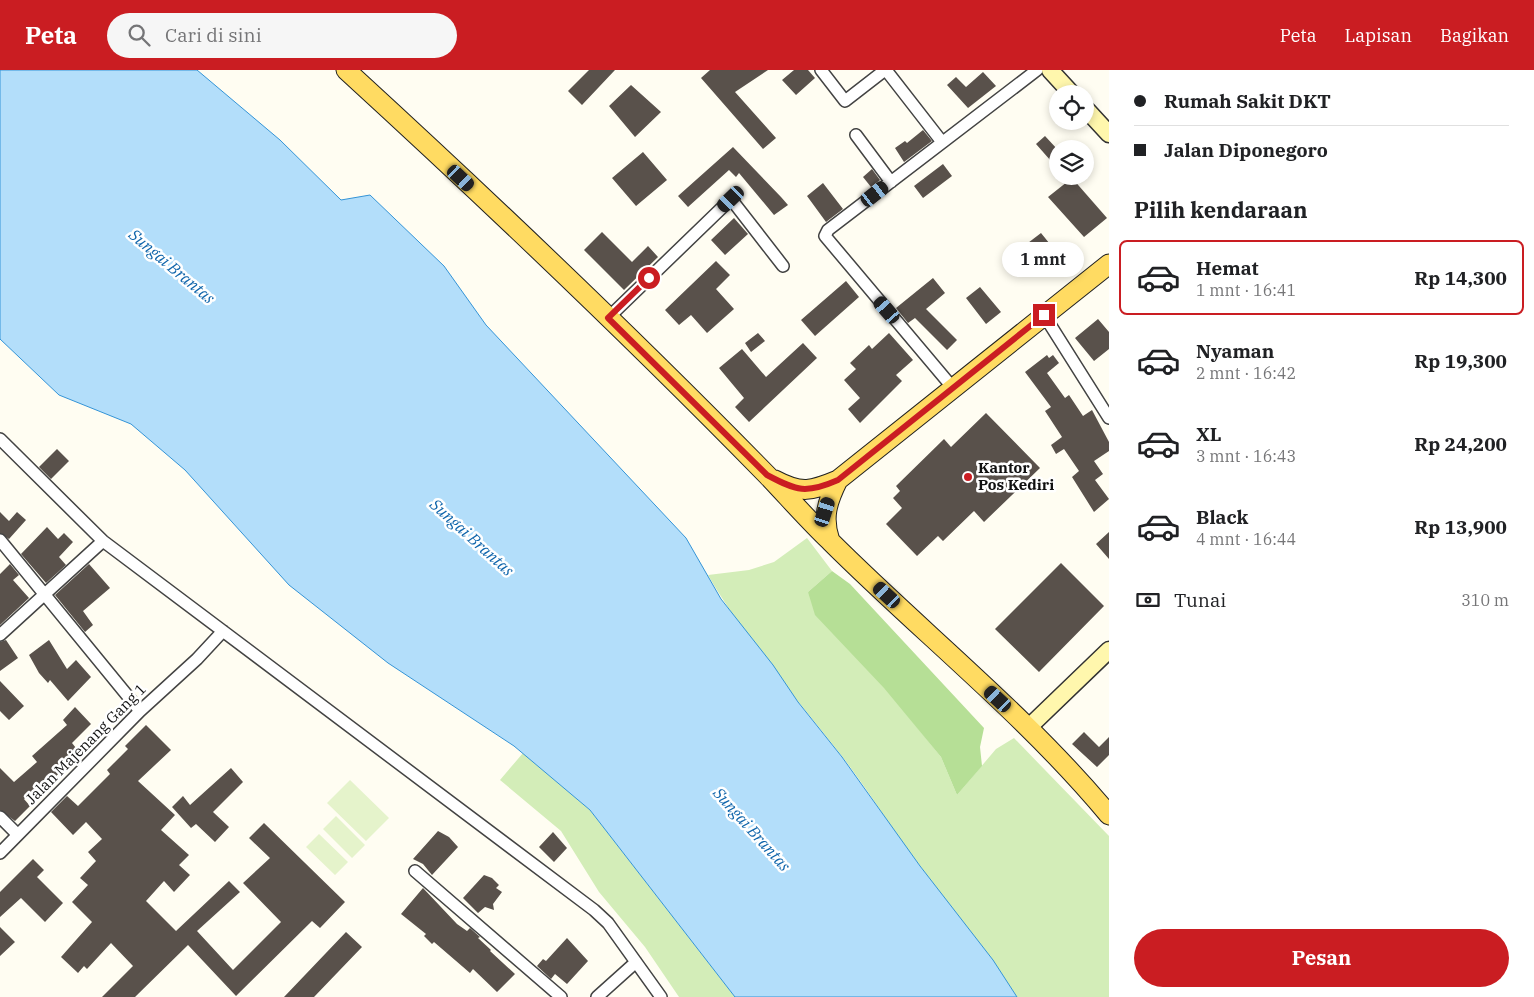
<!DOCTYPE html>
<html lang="id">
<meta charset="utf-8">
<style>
body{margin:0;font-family:"IBM Plex Serif",serif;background:#f6f6f6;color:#202124;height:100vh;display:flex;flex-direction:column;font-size:19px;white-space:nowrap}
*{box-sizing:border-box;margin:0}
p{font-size:16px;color:#757577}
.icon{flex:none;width:28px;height:28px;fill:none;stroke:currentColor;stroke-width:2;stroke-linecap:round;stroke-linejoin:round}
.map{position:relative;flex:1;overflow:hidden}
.details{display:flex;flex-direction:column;background:#fff;width:425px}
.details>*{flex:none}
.guide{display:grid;align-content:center;height:110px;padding:0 25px;background:#fff}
.fabs{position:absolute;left:1049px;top:15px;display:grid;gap:10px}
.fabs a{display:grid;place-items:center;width:45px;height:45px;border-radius:50%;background:#fff;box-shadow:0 2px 8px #0003;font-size:25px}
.end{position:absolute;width:22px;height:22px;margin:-11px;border:6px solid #ca1d22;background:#fff;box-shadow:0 0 0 2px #fff}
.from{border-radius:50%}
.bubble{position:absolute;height:35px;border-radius:18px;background:#fff;box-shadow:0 2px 8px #0003;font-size:16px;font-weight:700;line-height:35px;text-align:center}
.car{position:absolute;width:15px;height:30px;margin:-15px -8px;border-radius:6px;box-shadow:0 0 4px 1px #0007;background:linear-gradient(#222 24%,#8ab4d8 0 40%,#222 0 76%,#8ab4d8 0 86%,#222 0)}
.guide b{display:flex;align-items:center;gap:18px;height:48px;font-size:19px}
.guide b+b{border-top:1px solid #e0e0e0}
.guide i{width:12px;height:12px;background:#202124}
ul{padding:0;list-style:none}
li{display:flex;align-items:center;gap:15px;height:75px;margin:0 10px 8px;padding:0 15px;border:2px solid transparent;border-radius:8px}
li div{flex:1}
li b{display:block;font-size:19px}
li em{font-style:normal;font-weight:700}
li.on{border-color:#ca1d22}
li>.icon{width:45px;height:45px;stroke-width:1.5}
h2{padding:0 25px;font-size:22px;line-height:60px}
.pay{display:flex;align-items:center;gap:12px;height:55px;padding:0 25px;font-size:19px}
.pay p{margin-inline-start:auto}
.action{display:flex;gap:10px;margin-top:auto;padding:10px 25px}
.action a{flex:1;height:58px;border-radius:30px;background:#ca1d22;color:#fff;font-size:20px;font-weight:700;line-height:58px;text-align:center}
header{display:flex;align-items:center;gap:30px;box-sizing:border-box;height:70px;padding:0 25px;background:#ca1d22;color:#fff}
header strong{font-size:24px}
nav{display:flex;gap:28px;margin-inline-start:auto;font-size:18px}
.search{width:350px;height:45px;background:#f6f6f6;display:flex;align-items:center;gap:12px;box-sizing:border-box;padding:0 18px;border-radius:28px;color:#757577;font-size:19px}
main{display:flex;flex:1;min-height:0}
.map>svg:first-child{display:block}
</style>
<header>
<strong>Peta</strong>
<div class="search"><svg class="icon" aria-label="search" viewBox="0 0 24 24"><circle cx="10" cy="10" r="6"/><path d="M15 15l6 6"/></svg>Cari di sini</div>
<nav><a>Peta</a><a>Lapisan</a><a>Bagikan</a></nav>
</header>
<main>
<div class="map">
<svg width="1109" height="927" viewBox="0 0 1109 927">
<rect width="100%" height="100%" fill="#fffdf2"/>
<!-- green -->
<path fill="#d3edb8" d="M807,468L832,501L808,522L941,687L957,725L996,679L1014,668L1109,766V927H1017C986,880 951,838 918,793C891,758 868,720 841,685C795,627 745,569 708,505L749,500L774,492Z
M523,683L590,740L735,927H679L645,877L599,822L561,761L500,710Z"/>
<!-- forest -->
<path fill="#b6df96" d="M832,501L850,514L984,658L980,677L982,696L957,725L941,687L884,618L815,545L808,522Z"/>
<!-- pitch -->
<path fill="#e5f3cb" d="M350,710L389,748L366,771L327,733Z
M336,746L365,775L352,788L323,759Z
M319,764L348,792L335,805L306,777Z"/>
<!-- water -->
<path fill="#b3defa" stroke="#3494d7" d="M0,0H197L280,70L341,130L370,125L444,196L486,255L686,468L721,529L773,595L798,632L842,687L920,796L993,890L1017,927H735L590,740L514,676L388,593L289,515L185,400L131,354L59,325L0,269Z"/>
<!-- building -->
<path fill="#59514b" d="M589,0H615L582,35L568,21Z
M710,0H768L735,22L776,68L763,79L701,8Z
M794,0H808L815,8L796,25L782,10Z
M983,2L996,16L968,38L947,15L956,7L966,17Z
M631,15L661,42L635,67L609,36Z
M923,60L932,71L904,92L895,78L905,71L907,73Z
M1045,66L1058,80V99L1036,74Z
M733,77L781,127L788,135L774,145L739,103L736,107L729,100L688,137L678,126Z
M643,82L667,110L636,136L612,108Z
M943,94L952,106L923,128L914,116Z
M872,99L880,110L871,117L863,107Z
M1072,108L1107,148L1084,167L1048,127Z
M823,113L843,139L826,152L807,126Z
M734,148L748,164L725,185L711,170Z
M602,162L632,192L648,176L658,187L624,220L584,180Z
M1041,163L1062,189L1045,202L1024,176Z
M716,191L730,205L716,219L734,239L707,263L691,245L679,255L665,240Z
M933,208L945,223L926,239L957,270L947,280L915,248L908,253L896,238Z
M846,211L859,227L815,266L801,250Z
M980,217L1001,242L986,254L966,228Z
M1098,249L1109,262V279L1094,291L1075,268Z
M758,263L765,271L751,282L745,273Z
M889,263L913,290L896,305L902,311L860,353L848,339L860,328L844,310L856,299L850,293L869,275L872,279Z
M803,273L817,288L749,352L735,337L744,328L719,298L742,279L766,307Z
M1047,285L1049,288L1053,285L1059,293L1047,303L1065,328L1069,325L1083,346L1092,340L1109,372V381L1094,391L1103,404L1095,410L1109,429L1094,442L1072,407L1079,401L1064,379L1056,384L1051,375L1062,367L1045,341L1051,337L1025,302Z
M986,343L1040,398L984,452L974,441L943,471L938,466L917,486L886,454L902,438L893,428L900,421L896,416L944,369L951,377Z
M57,379L69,391L51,409L39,397Z
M0,442L9,451L17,442L26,450L9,469L0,463Z
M47,457L58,469L64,463L73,472L59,487L66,495L46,513L21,484Z
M1109,462V489L1096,474Z
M1061,493L1104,536L1039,602L995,559Z
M10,494L19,505L13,510L29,528L0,555V504Z
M89,494L110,518L83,541L93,555L85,562L55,525Z
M6,570L18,588L0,601V572Z
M49,570L67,599L76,590L91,607L68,631L50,610L48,613L39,603L29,585Z
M0,611L24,636L9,650L0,641Z
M75,637L91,654L72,673L80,683L52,710L50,707L24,729L30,736L15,751L0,740V698L14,712L37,692L32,686L67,655L63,650Z
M146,655L171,680L138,711L175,745L161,760L189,785L179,795L190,805L174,822L164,811L146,831L176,861L229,811L240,822L197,861L233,900L281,852L243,813L270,788L249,768L264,753L345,832L320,858L312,851L236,926L188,875L135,927H102L133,896L111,873L87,899L84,896L78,903L61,887L92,852L72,832L88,815L80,808L96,791L88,782L102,769L86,752L73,765L51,742L67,726L78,736L110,704L107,700L128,679L125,676Z
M1084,662L1099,677L1109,667V685L1097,697L1072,674Z
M231,698L243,712L213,742L229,757L215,772L196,754L191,758L172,737L183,726L190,735Z
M438,761L449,767L458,777L432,805L423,794L413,789Z
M553,762L567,778L554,792L539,777Z
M33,789L44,800L37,807L63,833L45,852L21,828L0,847V822Z
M484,805L492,808L499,815L496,818L502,822L493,834L494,840L485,837L478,843L463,828Z
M423,818L457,854L467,861L470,858L480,867L478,868L491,880L490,881L515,904L497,922L473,899L470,903L434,872L432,874L424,866L426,864L401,844Z
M0,857L15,872L0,886Z
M346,862L362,877L314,927H284Z
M567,868L588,891L567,914L555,904L551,909L537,896L543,889L546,891Z"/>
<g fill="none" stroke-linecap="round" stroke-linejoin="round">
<defs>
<path id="street" d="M821,0L845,31L885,0
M886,0L942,72
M856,65L891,112
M1044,245L1109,348
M608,248L731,129L783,196
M953,318L825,166L828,160L1037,0
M0,369L103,471L594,840L608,853L661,927
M0,470L140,641
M0,565L103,471
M0,747L17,764
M0,783L140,641L197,589L223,561
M415,801L561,927
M597,927L636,892"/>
<path id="secondary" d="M1050,0L1072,24
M1085,38L1109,64
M1028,658L1109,580"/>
<path id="primary" d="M346,0C489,131 631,266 767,405C788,427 808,450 830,471C922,563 1025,644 1109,745
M775,410C801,424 812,421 838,410L1109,194
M830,471C822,448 827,432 838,410"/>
</defs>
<!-- street casing -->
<use href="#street" stroke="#434343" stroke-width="14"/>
<!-- secondary casing -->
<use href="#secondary" stroke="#323232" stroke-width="19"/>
<!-- primary casing -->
<use href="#primary" stroke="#212121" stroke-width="21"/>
<!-- street -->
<use href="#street" stroke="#fff" stroke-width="11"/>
<!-- secondary -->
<use href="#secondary" stroke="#fff7ad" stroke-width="16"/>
<!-- primary -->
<use href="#primary" stroke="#ffdb62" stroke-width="19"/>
</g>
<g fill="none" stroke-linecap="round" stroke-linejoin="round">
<!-- route -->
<path stroke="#ca1d22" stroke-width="6" d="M649,208L608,248L767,405C797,421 806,424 838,410L1044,245"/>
</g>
<!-- markers -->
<circle fill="#ca1d22" stroke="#fff" stroke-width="2" cx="968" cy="407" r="5"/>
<g text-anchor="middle" stroke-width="5" stroke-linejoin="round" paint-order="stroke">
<!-- poi labels -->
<g font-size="15" font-weight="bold" fill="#101010" stroke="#fff" text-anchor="start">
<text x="978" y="403">Kantor<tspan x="978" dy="17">Pos Kediri</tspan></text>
</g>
<!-- street labels -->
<g font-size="15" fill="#101010" stroke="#fff">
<text transform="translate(86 674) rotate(-45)" y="5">Jalan Majenang Gang 1</text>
</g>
<!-- water labels -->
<g font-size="16" font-style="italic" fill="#0f65ab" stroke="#fff">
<text transform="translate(172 196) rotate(40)" y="6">Sungai Brantas</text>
<text transform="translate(472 467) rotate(42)" y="6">Sungai Brantas</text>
<text transform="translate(752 759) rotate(48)" y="6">Sungai Brantas</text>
</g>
</g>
</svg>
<div class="fabs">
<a><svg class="icon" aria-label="locate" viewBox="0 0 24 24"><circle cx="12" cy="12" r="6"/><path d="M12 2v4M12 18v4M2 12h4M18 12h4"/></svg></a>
<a><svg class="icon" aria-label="layers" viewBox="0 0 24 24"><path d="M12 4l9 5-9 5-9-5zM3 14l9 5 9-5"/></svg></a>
</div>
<i class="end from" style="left:649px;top:208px"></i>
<i class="end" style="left:1044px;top:245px"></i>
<div class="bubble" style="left:1002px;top:172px;width:82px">1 mnt</div>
<i class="car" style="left:461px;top:108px;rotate:133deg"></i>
<i class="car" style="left:875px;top:124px;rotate:52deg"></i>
<i class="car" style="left:731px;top:129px;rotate:226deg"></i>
<i class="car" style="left:887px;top:240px;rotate:319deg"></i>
<i class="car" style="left:825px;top:442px;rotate:18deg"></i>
<i class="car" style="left:887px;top:525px;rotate:313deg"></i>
<i class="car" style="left:998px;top:629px;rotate:313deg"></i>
</div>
<section class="details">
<div class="guide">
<b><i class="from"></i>Rumah Sakit DKT</b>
<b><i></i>Jalan Diponegoro</b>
</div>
<h2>Pilih kendaraan</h2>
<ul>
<li class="on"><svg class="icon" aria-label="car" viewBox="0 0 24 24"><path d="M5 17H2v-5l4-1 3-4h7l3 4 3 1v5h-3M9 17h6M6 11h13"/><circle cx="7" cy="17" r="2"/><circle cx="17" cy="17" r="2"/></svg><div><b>Hemat</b><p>1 mnt · 16:41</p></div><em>Rp 14,300</em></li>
<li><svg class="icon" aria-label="car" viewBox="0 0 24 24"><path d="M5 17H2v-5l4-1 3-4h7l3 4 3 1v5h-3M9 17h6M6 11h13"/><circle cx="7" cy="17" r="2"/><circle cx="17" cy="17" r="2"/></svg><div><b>Nyaman</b><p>2 mnt · 16:42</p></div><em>Rp 19,300</em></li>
<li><svg class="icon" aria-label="car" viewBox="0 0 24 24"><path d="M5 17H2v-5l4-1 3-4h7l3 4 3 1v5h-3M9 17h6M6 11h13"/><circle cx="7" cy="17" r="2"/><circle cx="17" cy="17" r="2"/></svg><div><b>XL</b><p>3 mnt · 16:43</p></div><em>Rp 24,200</em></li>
<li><svg class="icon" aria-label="car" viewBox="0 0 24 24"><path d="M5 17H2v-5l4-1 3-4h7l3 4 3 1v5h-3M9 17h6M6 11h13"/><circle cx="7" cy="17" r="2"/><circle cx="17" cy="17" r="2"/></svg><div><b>Black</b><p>4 mnt · 16:44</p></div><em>Rp 13,900</em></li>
</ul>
<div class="pay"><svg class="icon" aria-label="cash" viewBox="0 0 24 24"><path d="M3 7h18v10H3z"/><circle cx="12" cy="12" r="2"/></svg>Tunai<p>310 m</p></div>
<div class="action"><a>Pesan</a></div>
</section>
</main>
